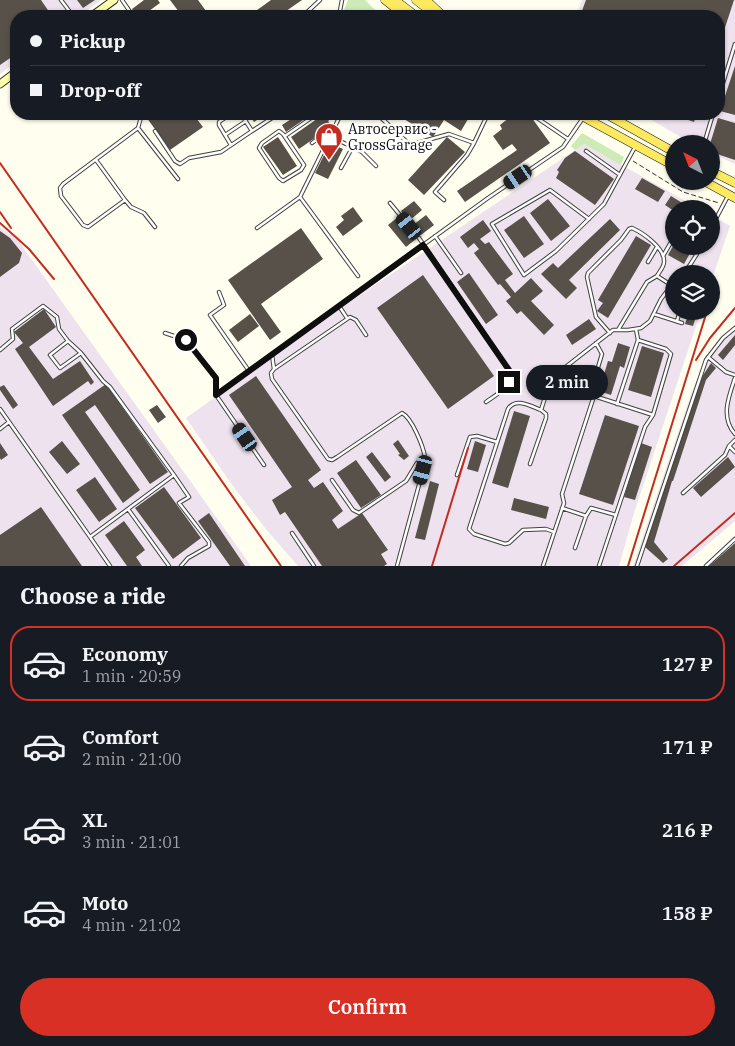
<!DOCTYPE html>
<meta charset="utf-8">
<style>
body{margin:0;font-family:"IBM Plex Serif",serif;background:#20242c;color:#f1f3f6;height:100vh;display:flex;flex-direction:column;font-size:19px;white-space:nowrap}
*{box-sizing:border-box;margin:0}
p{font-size:16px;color:#9ea1a6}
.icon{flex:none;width:28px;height:28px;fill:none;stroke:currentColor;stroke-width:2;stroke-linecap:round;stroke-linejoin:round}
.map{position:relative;height:566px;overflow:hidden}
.details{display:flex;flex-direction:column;background:#171b24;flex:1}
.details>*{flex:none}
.top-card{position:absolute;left:10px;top:10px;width:715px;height:110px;border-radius:20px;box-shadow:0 1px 4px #0004;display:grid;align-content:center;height:110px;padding:0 20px;background:#171b24}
.needle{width:32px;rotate:318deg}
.tools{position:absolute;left:665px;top:135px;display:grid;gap:10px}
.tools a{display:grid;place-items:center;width:55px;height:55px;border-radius:50%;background:#171b24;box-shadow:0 1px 4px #0004;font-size:25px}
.end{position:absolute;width:22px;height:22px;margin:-11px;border:6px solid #0e0e0e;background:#fff;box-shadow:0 0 0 2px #fff}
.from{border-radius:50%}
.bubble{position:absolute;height:35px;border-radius:18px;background:#171b24;box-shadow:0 1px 4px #0004;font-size:16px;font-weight:600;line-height:35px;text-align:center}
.car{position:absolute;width:15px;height:30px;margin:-15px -8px;border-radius:6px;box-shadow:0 0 4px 1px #0007;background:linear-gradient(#222 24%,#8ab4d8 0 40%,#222 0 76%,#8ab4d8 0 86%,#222 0)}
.top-card b{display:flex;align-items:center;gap:18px;height:48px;font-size:19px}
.top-card b+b{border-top:1px solid #363941}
.top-card i{width:12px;height:12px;background:#f1f3f6}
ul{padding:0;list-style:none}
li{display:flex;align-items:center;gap:15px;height:75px;margin:0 10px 8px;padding:0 10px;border:2px solid transparent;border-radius:20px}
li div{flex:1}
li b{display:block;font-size:19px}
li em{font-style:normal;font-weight:600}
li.selected{border-color:#d93025}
li>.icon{width:45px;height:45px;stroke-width:1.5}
h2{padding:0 20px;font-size:22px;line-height:60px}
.cta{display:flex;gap:10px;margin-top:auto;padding:10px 20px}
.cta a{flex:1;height:58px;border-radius:30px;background:#d93025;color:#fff;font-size:20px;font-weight:600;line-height:58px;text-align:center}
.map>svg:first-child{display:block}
</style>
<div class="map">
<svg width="735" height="566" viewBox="0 0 735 566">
<rect width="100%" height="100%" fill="#fffeef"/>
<!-- industrial -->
<path fill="#ede2ed" d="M0,0H101L79,16H16V62L0,74Z
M582,0H735V164L711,153V144H693L641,114H719V16H576Z
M584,144L700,209H674V246H711V215L730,226L711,282V274H674V311H701L634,513L619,566H298L265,528L230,482L186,418L332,314Z
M0,227L17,239L251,566H0Z
M735,329V521L682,566H633L690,397L703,365L716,348Z"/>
<!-- green -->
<path fill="#ccebb7" d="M348,0H365L381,16H345L343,12Z
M582,133L624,157L621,165L584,144L575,150L571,146Z"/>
<!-- building -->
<path fill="#57514a" d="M0,0H41L52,16H16V54L0,65Z
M77,0H95L83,8Z
M144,0H158L160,3L142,16H137L132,9Z
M170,0H198L206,11L202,14L204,16H182Z
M271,0H302L279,16H255L253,13Z
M586,0H734L719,46V16H580Z
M735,66V115L720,111Z
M144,114H193L203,127L170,150Z
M249,114H266L254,122Z
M299,114H312L286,132L282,125Z
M324,114H339L328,121L332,126L299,149L291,137Z
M396,114H471L461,131L444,120L433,137Z
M521,114H529L550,143L465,202L457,191L517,150L512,144L503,150L493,136L502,129L500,125L510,117L512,120Z
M671,114H697L694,122Z
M718,118L735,123V160L711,152L710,144Z
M278,137L297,166L283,175L263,147Z
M447,137L465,152L424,195L408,180Z
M330,143L343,149L328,179L315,173Z
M575,151L614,179L595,205L556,178L559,172L557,170L565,158Z
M642,178L665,191L658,202L635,189Z
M671,196L692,209H674V211L665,205Z
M548,199L570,226L551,241L530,213Z
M414,201L422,210L409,221L401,211Z
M353,207L363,221L343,236L336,227L344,220L341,216Z
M426,215L434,225L421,235L413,225Z
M524,216L544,244L524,258L504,230Z
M398,217L416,239L406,247L388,225Z
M610,219L620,230L569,280L577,288L566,299L541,274L553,263L558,268Z
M483,220L491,231L480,239L485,244L489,242L513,274L505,280L515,293L531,278L543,291L531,301L554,325L544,335L521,311L517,314L506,301L511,297L500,284L498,285L474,253L479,249L474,243L468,248L460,237Z
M301,228L323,259L261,304L281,332L270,340L228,280Z
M0,231L10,238L22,253L19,263L0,277Z
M636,236L651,245L608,318L597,311L603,303L598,300Z
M673,246H694L684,264L668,255Z
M469,273L498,315L486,324L457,282Z
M423,275L494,376L448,409L377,308Z
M44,309L56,327L29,347L53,379L80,361L94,382L91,385L88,381L53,406L15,349L23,343L14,332Z
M689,311H698L693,326L685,324Z
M250,314L259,326L238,342L229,330Z
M589,319L596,329L572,345L566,335Z
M735,335V345L723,360L718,355Z
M618,343L630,347L624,368L620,366L611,395L599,391L608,361L612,362Z
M642,346L664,353L651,397L628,390Z
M711,363L716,368L706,380L673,481H672L654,542L668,559L663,563L645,547L700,380Z
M256,376L321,470L308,480L314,488L323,482L343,511L332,520L338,529L362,513L388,550L381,554L387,564L384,566H322L285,512L280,515L272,500L292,487L229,395Z
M106,384L168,472L150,484L95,405L85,412L140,490L123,503L62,415Z
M4,385L18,405L13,409L0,390V387Z
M157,405L166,417L158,423L149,410Z
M514,411L530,416L508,488L492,483Z
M605,415L639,426L613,505L579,494Z
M398,440L409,456L404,460L398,455L400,454L393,444Z
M62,441L80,464L67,474L49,452Z
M475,441L486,445L478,472L467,469Z
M0,443L8,455L1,460L0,458Z
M641,443L652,447L635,500L624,497Z
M372,452L391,477L385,482L366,457Z
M728,457L735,467L701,497L693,488Z
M356,460L381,495L361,508L337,473Z
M95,477L117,509L99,522L76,490Z
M430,481L439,484L425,540L415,538Z
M164,487L201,538L173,559L135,508Z
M514,498L549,507L546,519L511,510Z
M41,507L82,566H0V535Z
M209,513L245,566H230L198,521Z
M124,521L145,550L136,557L142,566H127L105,535Z
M735,543V566H709Z"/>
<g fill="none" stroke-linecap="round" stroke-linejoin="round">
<defs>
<path id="lane" d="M61,0L73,16
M122,0L133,16
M306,16L304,15L320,0
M339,16L342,0
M719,96L735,44
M142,114L138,128L178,179
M231,114L219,122V125L231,145
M241,114L252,131L278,114
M341,114L300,197L358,276
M377,114L409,144H413L449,134L474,143L486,118L490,114
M534,114L537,118L568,139
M155,131L175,161L180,164L189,158L221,152L252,131
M279,131L283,134L304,165L301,170L283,181L279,178L259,148L262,143Z
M225,135L246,121
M285,136L317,114
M312,143L323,135L330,136L362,152L376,166
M704,144L713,114
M586,151L620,175
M96,160L125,200L88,227L83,225L61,196L60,188L63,184L138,128
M341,168L352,148
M125,200L131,207L144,213L155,227
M444,200L435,192L467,155L474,143
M390,203L419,238L509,370C514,386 497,394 486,402
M589,219L550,190L492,224L524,275L556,251L604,204L635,147
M257,228L300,197
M711,228L728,196
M435,236L461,273
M663,256L674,237
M648,262L657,247
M688,268L691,274
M682,274L688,268L702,246
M219,292L224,305L210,315L249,371
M339,306L347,318
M654,314L682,323
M677,321L680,311
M618,330L647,282L657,276
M165,333L186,340L216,378V395
M610,333L596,317L587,277L588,273L621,240L629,229L632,228C643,233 665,248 664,262C664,267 659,272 657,276L671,285
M68,341L81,353
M0,350L13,339L12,329L43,306L57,317L59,329L68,341L50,355L60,368L81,353L103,381L110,387L174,475
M272,355L274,369L271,373L272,379L328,459L332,460L337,457L402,413C412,418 423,446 425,457C425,461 424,466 423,470L397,566
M708,357L726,372L735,375
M274,369L350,317L356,320L366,335
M735,378C729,396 720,417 735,434
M594,396L653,415L671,354L666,349L638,340
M617,404L638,340L636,329
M0,409L90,537L174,475L189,497L179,503L209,542V546L188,558L181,566
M541,410C530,406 516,397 508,409L469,529L474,534L505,544L509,543L523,530L546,529L554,532
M0,429L9,422
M729,446L735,452
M530,464L546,418V414L541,410L549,385L554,376L613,330H628L641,328L650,321L661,299L674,282
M264,465L216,395L488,198L563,147L583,118
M457,475L470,437L477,436L497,442
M332,480L353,510L359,513L406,481L417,463L425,457
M683,493L725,455L729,446L735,440
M562,508L586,516L591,508L616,515
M128,509L169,566
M292,533L314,566
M90,537L110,566
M575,548L586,516
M543,566L564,503L562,494L594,396L592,387L602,354L596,343
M599,566L645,427L653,415
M637,566L706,360L723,338L735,328
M706,566L735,539"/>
<path id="secondary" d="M92,16L114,0
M0,84L16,72"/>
<path id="primary" d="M385,0L405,16
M395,0L416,16
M416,0L430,11L440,16
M426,0L440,13
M578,114L674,166
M606,114L674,152
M711,171L735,183
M704,181L735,198"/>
</defs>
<!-- lane casing -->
<use href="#lane" stroke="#414141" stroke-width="4.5"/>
<!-- secondary casing -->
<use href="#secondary" stroke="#303030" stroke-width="9"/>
<!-- primary casing -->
<use href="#primary" stroke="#1f1f1f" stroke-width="9"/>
<!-- path -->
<path stroke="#303030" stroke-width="1" stroke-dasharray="5 2.5" stroke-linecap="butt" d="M633,161L683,192L719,203"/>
<!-- lane -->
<use href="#lane" stroke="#fff" stroke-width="2.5"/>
<!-- secondary -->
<use href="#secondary" stroke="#feffaa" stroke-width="7"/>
<!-- primary -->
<use href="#primary" stroke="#feea60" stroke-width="8"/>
<!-- rail -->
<path stroke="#c42c20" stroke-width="2" d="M0,163L281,566
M0,212L11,228
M0,223L29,249L54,279
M696,360L710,338L735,308
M432,566L468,448
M628,566L707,311
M674,566L735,513"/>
</g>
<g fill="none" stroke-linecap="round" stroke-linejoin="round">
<!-- route -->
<path stroke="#0e0e0e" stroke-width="6" d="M186,340L216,378V395L423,245L509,370L511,376L509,382"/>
</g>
<!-- icons -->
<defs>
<symbol id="shop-pin" viewBox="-11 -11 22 30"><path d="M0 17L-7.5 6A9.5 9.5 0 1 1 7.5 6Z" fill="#c42c20" stroke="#fff"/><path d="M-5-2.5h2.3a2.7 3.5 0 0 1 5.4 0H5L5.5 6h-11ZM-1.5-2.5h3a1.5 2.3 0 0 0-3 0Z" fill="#fff"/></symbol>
</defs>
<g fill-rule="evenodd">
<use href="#shop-pin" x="313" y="121" width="32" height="43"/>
</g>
<g text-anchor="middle" stroke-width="5" stroke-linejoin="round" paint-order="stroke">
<!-- poi labels -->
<g font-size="14" fill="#0e0e0e" stroke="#fff" text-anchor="start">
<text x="348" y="134">Автосервис -<tspan x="348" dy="16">GrossGarage</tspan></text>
</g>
</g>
</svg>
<div class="tools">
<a><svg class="needle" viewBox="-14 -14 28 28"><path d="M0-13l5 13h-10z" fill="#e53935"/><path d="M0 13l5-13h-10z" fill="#9ea1a6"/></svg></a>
<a><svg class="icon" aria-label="locate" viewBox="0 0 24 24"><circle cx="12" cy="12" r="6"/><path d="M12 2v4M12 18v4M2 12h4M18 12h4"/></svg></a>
<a><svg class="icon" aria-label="layers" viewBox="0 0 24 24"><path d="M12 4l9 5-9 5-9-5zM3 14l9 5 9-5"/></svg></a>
</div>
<i class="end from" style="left:186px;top:340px"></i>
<i class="end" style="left:509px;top:382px"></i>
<div class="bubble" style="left:526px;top:365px;width:82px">2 min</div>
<i class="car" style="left:518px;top:177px;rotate:236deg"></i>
<i class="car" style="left:409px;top:226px;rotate:321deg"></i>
<i class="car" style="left:245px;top:437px;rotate:325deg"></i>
<i class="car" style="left:423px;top:470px;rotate:195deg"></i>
<div class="top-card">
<b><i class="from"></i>Pickup</b>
<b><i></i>Drop-off</b>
</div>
</div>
<section class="details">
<h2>Choose a ride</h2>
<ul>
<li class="selected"><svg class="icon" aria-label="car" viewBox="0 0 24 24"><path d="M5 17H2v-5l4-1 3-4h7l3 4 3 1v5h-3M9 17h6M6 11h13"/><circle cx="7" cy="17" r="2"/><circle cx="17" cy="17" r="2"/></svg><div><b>Economy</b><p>1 min · 20:59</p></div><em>127 ₽</em></li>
<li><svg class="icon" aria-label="car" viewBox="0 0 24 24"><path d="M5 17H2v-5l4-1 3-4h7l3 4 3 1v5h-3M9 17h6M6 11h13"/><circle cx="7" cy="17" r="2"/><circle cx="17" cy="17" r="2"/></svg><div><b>Comfort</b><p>2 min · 21:00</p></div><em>171 ₽</em></li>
<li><svg class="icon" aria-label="car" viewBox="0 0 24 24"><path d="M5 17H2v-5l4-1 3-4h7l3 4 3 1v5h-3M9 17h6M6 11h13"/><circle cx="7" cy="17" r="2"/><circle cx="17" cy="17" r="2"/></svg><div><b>XL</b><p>3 min · 21:01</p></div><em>216 ₽</em></li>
<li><svg class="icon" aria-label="car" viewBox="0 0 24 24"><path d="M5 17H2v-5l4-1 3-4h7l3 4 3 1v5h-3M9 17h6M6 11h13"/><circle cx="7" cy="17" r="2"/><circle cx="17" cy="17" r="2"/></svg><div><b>Moto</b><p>4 min · 21:02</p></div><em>158 ₽</em></li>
</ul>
<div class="cta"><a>Confirm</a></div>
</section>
